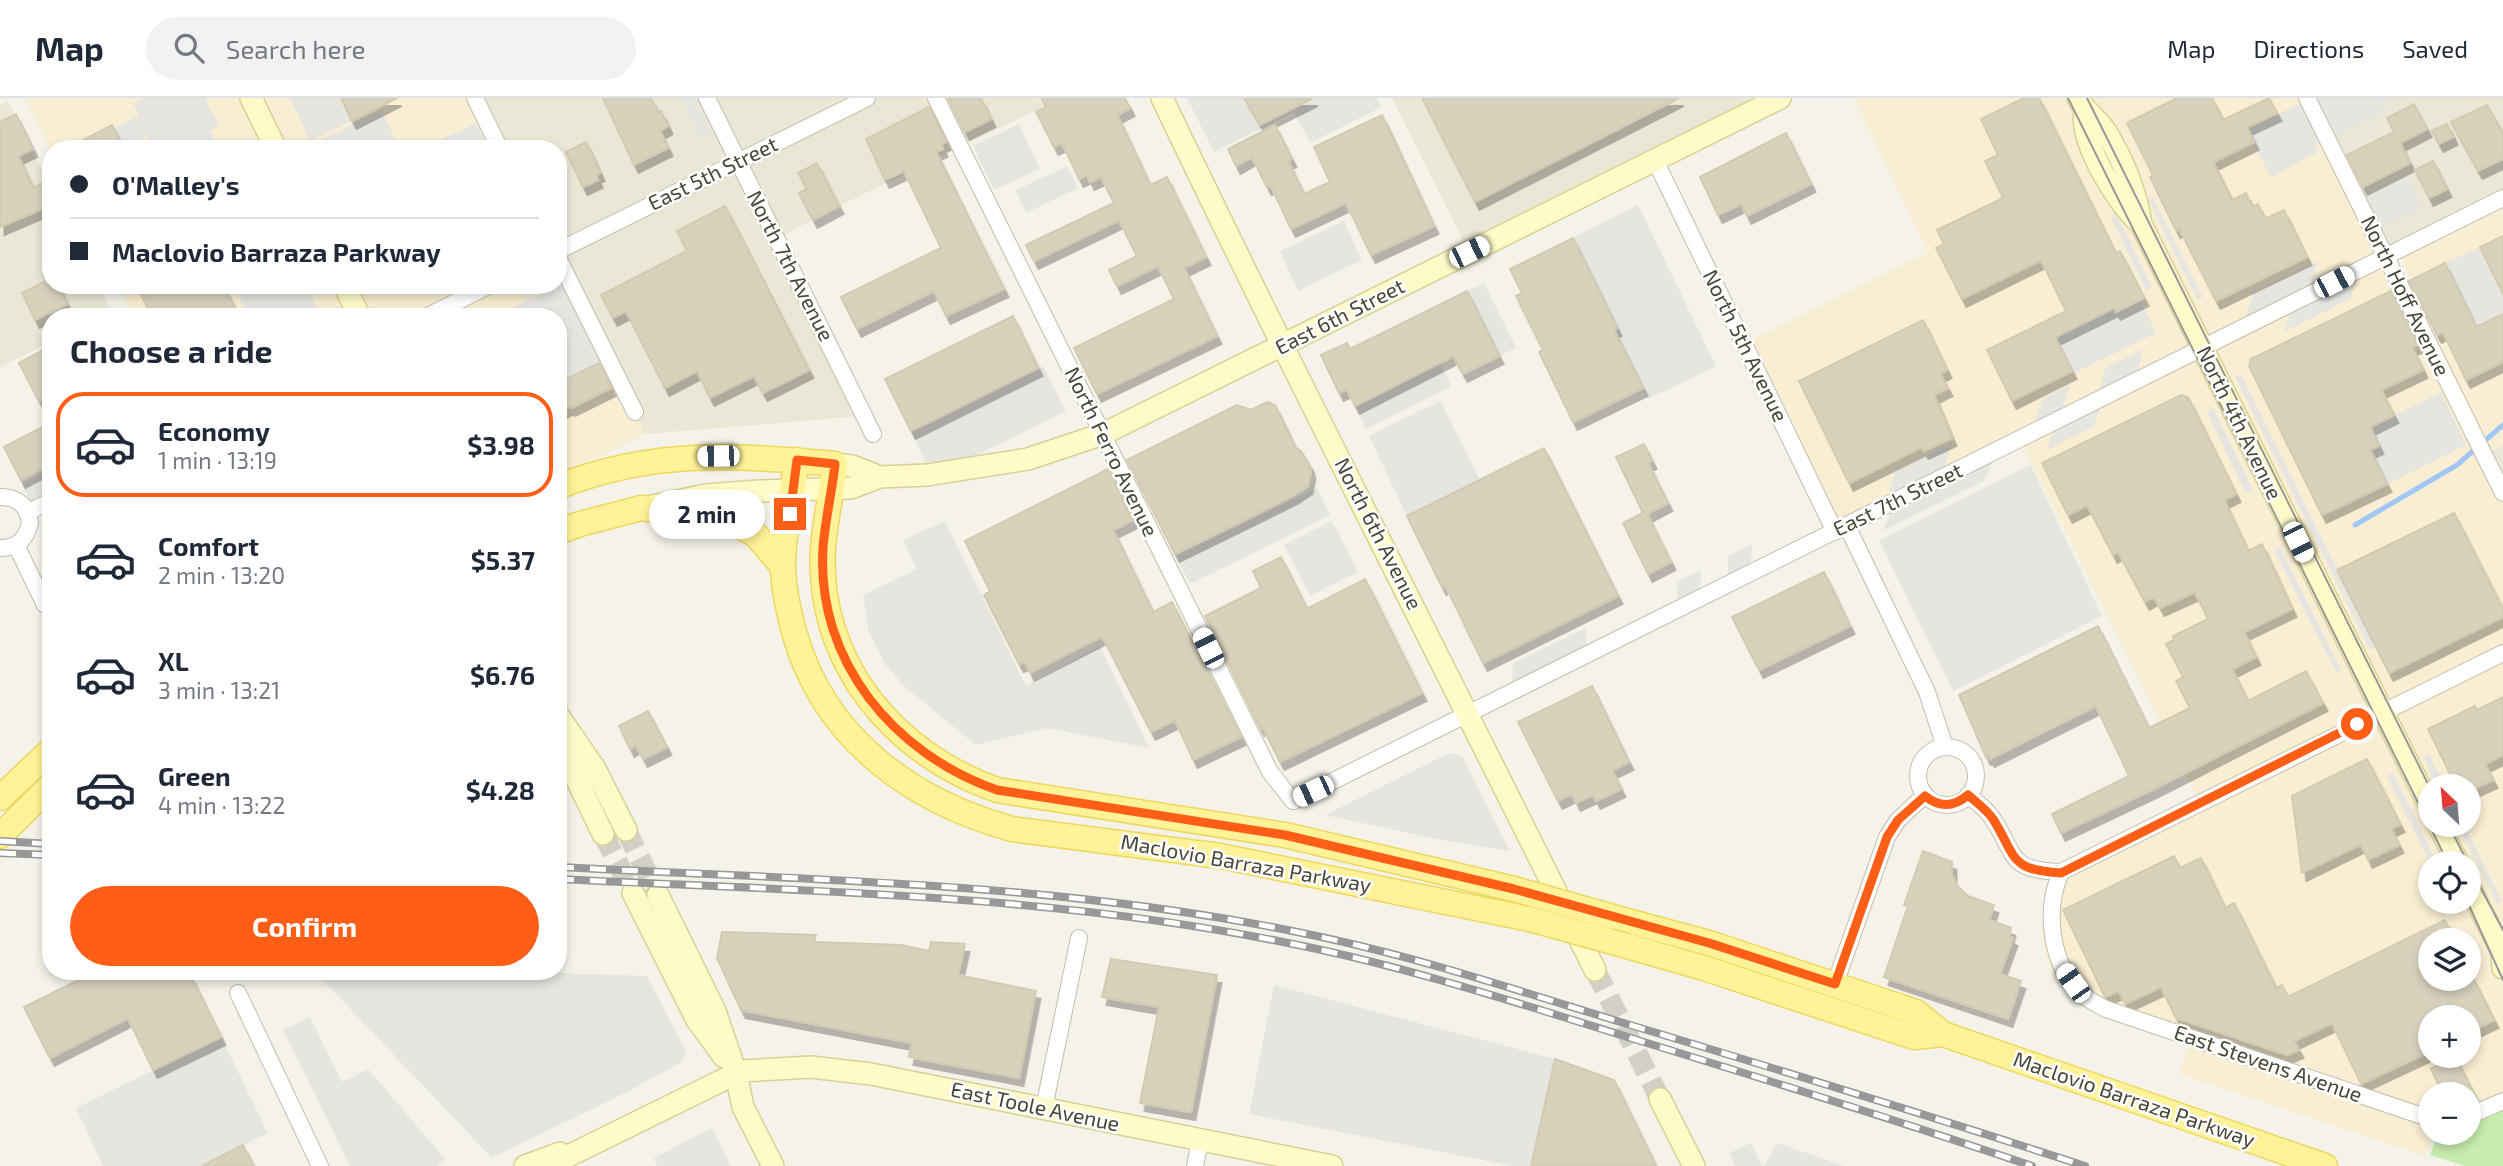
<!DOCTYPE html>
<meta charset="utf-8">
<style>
body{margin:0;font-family:"Exo 2",sans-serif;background:#f2f2f3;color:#1f2937;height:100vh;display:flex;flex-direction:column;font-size:26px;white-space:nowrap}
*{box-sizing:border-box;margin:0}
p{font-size:23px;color:#747a83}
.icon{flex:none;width:38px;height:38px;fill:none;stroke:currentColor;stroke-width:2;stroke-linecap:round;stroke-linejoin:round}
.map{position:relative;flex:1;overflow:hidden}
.sheet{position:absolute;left:42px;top:210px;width:525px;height:672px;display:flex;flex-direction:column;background:#fff;border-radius:28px;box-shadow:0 4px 10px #0003}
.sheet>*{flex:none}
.top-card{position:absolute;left:42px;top:42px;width:525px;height:154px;border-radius:28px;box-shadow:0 4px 10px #0003;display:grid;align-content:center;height:154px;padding:0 28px;background:#fff}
.needle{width:46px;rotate:334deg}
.tools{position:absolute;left:2418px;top:676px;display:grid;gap:14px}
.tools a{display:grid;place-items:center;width:63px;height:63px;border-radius:50%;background:#fff;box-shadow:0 4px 10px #0003;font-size:35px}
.end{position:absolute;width:32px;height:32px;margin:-16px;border:9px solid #ff5e16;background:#fff;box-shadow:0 0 0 4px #fff}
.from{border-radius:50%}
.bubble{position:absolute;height:49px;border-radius:24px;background:#fff;box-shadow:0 4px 10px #0003;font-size:23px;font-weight:700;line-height:49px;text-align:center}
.car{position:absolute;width:21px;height:42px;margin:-21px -10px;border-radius:9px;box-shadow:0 0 5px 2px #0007;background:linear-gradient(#fff 24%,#345 0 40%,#fff 0 76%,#345 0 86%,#fff 0)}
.top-card b{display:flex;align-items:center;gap:24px;height:66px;font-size:26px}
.top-card b+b{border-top:2px solid #e0e1e3}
.top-card i{width:18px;height:18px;background:#1f2937}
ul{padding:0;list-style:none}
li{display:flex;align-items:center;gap:21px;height:105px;margin:0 14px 10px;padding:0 14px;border:4px solid transparent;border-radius:28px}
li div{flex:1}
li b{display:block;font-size:26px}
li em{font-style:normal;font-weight:700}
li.current{border-color:#ff5e16}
li>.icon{width:63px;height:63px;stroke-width:1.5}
h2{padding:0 28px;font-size:32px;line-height:84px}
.button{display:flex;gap:14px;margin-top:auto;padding:14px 28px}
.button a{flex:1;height:80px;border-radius:42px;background:#ff5e16;color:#fff;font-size:28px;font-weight:700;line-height:80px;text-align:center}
header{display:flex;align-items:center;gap:42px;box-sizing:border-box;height:98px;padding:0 35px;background:#fff;border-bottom:2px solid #e0e1e3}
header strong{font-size:33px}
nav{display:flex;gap:38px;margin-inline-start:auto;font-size:24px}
.search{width:490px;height:63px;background:#f2f2f3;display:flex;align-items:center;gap:18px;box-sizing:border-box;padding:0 24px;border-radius:38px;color:#747a83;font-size:26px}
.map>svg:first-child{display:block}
</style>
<header>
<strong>Map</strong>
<div class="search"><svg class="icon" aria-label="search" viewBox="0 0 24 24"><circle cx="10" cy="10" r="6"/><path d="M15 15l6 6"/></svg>Search here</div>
<nav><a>Map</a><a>Directions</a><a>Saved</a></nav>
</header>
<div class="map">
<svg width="2503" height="1068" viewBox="0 0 2503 1068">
<defs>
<filter id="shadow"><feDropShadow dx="4.5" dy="8" stdDeviation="0" flood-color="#0004"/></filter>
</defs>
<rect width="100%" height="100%" fill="#f5f3e9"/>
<!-- residential -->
<path fill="#eae7d6" d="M475,0H1039L1043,9L839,108L776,141L864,318L645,336L558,160V51H500Z
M1392,0H1780L1469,154Z
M2316,0H2503V93L2391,149Z
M8,3L51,90V187H99L112,214L103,219H51V244L0,269V7Z
M2503,347V387L2488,354Z"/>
<!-- commercial -->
<path fill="#f8eed3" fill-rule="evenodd" d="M25,0H475L500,51L51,52Z
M1854,0H2307L2503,399V1003L2469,1018V996H2431V1034H2435L2426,1058L2179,976L2188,948L2095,915L2070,896L2057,881L2046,861L2042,833L2044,817L2061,774L2200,704L2020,342L1835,434L1744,246L1928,154ZM2431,688H2469V726H2431ZM2431,765H2469V803H2431ZM2431,842H2469V880H2431ZM2431,919H2469V957H2431Z
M2503,109V347L2488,354L2400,158Z
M558,160L645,336L558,379V219H133L117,187H558Z"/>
<!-- green -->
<path fill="#c7ecaf" d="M2503,1012V1068H2465L2430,1057L2438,1034H2469V1028Z"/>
<!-- parking -->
<path fill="#e6e5e0" d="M143,0H205L219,28L210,33L219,51H155L147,38L139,42V49L124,51L113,30L139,17L133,5Z
M290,0H341L352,23L310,43Z
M680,0H694L711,35L700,41Z
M1187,0H1377L1382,9L1310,45L1294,14L1214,54Z
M2311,0H2388L2379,4L2384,14L2315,48L2318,54L2271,79L2247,32Z
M381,12L396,43L380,51H318L315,45Z
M476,25L489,51H422Z
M1019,26L1040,71L994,92L973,48Z
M1067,68L1078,90L1026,115L1016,92Z
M2407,78L2423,109L2383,128L2366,97Z
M2153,99L2203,199L2198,202L2148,101Z
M1638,107L1716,268L1648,301L1614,232L1617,230L1573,140Z
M2116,115L2152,189L2146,193L2110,118Z
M1344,123L1362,162L1298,193L1280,153Z
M2481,149L2503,196V216L2476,229L2445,165Z
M2318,163L2310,196L2359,172L2350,201L2284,234L2293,206L2243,230L2253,195Z
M1484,185L1516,250L1499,258L1467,193Z
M562,186L600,264L558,285V219H493Z
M233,187H306L322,219H249Z
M2140,202L2156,235L2074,275L2056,238L2114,210L2116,214Z
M2143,251L2136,283L2105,299L2093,329L2046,352L2058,323L2030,336L2043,300L2070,287L2059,321L2095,304L2106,269Z
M1440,265L1451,288L1366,331L1355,308Z
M1043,268L1066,313L933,379L911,333Z
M2241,276L2375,549L2370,552L2235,279Z
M2441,294L2466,347L2387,386L2370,352L2378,348L2370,329Z
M1440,303L1480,382L1407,418L1369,338Z
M2213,310L2253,392L2246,395L2206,313Z
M1952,345L1941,380L1997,353L1984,383L1883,433L1894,405L1885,409L1895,374Z
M2031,367L2102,518L1953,593L1879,442Z
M51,372V397L32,406L22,386Z
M1317,390L1330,417L1190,486L1176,458Z
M945,423L1026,588L1100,548L1149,650L1047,630L976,647L904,588L885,566L869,534L863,497L917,471L903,442Z
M1332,423L1358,474L1310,498L1284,447Z
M1752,446L1751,466L1728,477V458Z
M2280,449L2341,572L2336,574L2274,452Z
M1701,472L1700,493L1677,503V484Z
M1586,530V551L1512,586L1513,565Z
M1449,655L1462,658L1510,753L1441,742L1325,717Z
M2429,656L2445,688H2438L2423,659Z
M2393,675L2437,765H2431V767L2387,678Z
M2457,726H2464L2502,803L2497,806Z
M314,873H365L499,880L500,873L647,878L686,954L681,964L633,991L492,1060Z
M1274,887L1555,961L1531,1068H1513L1249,1016Z
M310,919L342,984L368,971L445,1061L437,1068H350L283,932Z
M221,939L268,1035L202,1068H103L76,1010Z
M712,1030L731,1068H657L654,1060Z
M1751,1045L1762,1068H1735L1729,1055Z
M1777,1045L1844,1068H1764Z"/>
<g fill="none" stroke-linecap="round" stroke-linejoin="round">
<!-- stream -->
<path stroke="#a1c6f5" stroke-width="5" d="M2355,427L2457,367L2503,327"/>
</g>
<!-- building -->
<path fill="#d8d2bd" stroke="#d3cbb0" stroke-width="2" filter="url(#shadow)" d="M341,0H397L352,23Z
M603,0H651L658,15L661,13L668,28L660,33L668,50L634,67Z
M948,0H981L991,21L965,34Z
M1041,0H1125L1130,10L1117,17L1150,87L1167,79L1206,159L1184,170L1217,238L1097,296L1074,250L1174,201L1158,168L1117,188L1109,172L1137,158L1119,122L1034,163L1026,147L1114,105L1101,79L1090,84L1087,77L1079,81L1062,45L1054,49L1036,14L1046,9Z
M1244,0H1313L1260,27Z
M1422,0H1679L1475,104Z
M2024,0H2039L2116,156L2120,153L2144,200L2116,214L2114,210L2055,239L2072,273L2012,303L1987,252L2066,213L2041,162L1962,201L1936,150L1944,146L1937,132L2003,100L1985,63L1998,57L1981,21Z
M2177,0H2212L2223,22L2269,0L2277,15L2247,29L2254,44L2213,64L2232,102L2246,95L2252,109L2258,106L2265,121L2284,112L2307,159L2216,203L2179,130L2176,132L2150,79L2153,77L2127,25Z
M2414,6L2427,31L2400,45L2410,65L2363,89L2347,57L2394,34L2387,20Z
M2487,7L2503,35V61L2478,73L2451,24Z
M929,9L946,44L941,46L943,51L936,54L1004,191L946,218L934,193L857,231L841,199L941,150L904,73L885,82L866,41Z
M16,16L33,51L18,58L33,90L47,83L51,92V107L0,129V24Z
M1382,17L1434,128L1371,157L1346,105L1291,131L1271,88L1267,89L1252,59L1236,68L1228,51L1275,27L1292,61L1288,63L1304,96L1330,84L1314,49Z
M2447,26L2453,39L2439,46L2432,33Z
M112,27L124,51H66Z
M1786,35L1811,86L1747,118L1741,106L1718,117L1700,79Z
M586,44L600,75L596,77L598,82L583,89L566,54Z
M2433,63L2447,91L2429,100L2415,72Z
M817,65L839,108L813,122L799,95L807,91L798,75Z
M725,108L809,272L763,295L754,278L710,300L697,273L665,290L626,213L613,220L601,197L687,153L677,133Z
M2503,138V196L2480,149Z
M1573,140L1617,230L1614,232L1643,290L1573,324L1539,254L1543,252L1516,198L1522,195L1510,171Z
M2445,165L2476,229L2503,216V264L2466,282L2443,234L2437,237L2409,183Z
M44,184L46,187H58L67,206L35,222L22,195Z
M150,187H223L240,219H152L139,193Z
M1467,193L1499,258L1463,276L1453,258L1355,308L1347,291L1339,295L1321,257L1347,245L1350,251Z
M2391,193L2418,247L2412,249L2423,272L2381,292L2394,317L2370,329L2379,348L2370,352L2387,386L2322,417L2249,268L2251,261Z
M1013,218L1038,270L911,333L885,281Z
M1923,222L1947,272L1940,276L1948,290L1934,297L1952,340L1924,353L1922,349L1849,385L1799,283Z
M51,248V297L39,303L19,265Z
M599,265L611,290L571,310L570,308L558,314V285Z
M2181,297L2188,299L2236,396L2224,402L2248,453L2262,446L2292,511L2244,534L2256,559L2232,571L2248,603L2306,573L2323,605L2156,690L2061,735L2052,716L2129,678L2096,608L1990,661L1989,658L1986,659L1959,597L2098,528L2149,630L2190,610L2176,583L2183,579L2166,546L2174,542L2173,538L2208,521L2195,494L2160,510L2154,499L2145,504L2118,454L2113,457L2087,407L2068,417L2042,365Z
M1267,304L1275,307L1295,349L1301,353L1309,366L1311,373L1308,388L1293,398L1175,456L1127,362L1237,307L1251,312Z
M44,328L51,340V366L21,382L4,349Z
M1644,346L1652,363L1648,365L1668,405L1647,416L1671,464L1648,476L1623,425L1643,415L1616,359Z
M1544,350L1618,498L1483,565L1445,487L1442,489L1407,418Z
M1108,371L1133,422L1113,432L1153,514L1172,504L1241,639L1193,662L1175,622L1151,634L1102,538L1030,575L1025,564L1019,566L984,497L990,493L965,443Z
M2454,415L2503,511V519L2389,575L2337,472Z
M1281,459L1307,511L1365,481L1422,595L1280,664L1262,628L1260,630L1205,518L1261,490L1253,473Z
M1824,474L1850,528L1759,572L1732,519Z
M1592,588L1629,664L1612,672L1621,691L1596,703L1593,697L1576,705L1572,696L1558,703L1518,624Z
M2503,599V657L2485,666L2493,682L2469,693V688H2456L2428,631L2475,608L2477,612Z
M648,613L667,649L643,661L636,647L630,651L619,628Z
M2367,661L2400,726L2391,731L2399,747L2368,762L2361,746L2302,775L2292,698Z
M1923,753L1952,764V778L1957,788L1968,798L1994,807L1989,822L2011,830L2009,838L2013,840L2000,876L2021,883L2008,921L1884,879L1908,808L1904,807Z
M2174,758L2180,770L2201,760L2225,810L2234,805L2276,890L2282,887L2288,899L2445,822L2454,842H2431V880H2473L2494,922L2469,934V919H2431V953L2361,986L2332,925L2294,943L2299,952L2287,957L2176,920L2161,889L2125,906L2119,893L2105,899L2063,812Z
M722,834L816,837L814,844L901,847L929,853L931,844L965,846L958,877L1036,893L1019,980L909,959L912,945L741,912L717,860Z
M1111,861L1217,877L1191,1014L1140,1005L1159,909L1102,899Z
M97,873H186L191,878L221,939L153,972L128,920L50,960L24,909Z
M2455,958L2474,996H2443L2431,971Z
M1555,961L1614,982L1656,1068H1531Z
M243,1047L254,1068H202Z"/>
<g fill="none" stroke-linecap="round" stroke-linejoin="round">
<!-- secondary-tunnel -->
<path stroke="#d3d0c5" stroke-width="21" stroke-dasharray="21 10" stroke-linecap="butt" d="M626,732L658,797
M603,736L633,795
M1595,872L1660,1001"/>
<defs>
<path id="street" d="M475,0L500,51
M707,0L873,336
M936,0L1270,674L1293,703L2503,100
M2307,0L2503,395
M1655,62L1835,434
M558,153L867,0
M558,160L635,314
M426,219L490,187
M0,399C18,399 28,408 30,425C26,442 17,450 0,450
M28,414L51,403
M1847,428L1927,594L1945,649
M16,447L45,507
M1918 678a29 29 0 1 1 58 0a29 29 0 1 1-58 0Z
M1968,697C1976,704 1987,711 1993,721C2017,759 2008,772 2061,774L2503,555
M2061,774C2044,812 2050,868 2083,897C2090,903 2098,907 2106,911L2431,1021
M1835,886L1887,739L1898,722L1925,697
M238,895L320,1068
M1044,1010L1079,840
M2469,1018L2503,1003
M1195,1068L1200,1043"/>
<path id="secondary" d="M251,0L276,51
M1162,0C1302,293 1451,581 1595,872
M2078,0C2086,15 2097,20 2106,34C2123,62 2136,93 2141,126L2431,711
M2085,13C2079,43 2118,107 2141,126
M344,187L360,219
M835,366L852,368L880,379
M652,408L706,397L759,393L851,390L880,379L927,377L1028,361L1103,336L1780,0
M558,617L595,671L626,732
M560,631L576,680L603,736
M2438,726L2458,765
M2469,788L2502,854L2503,870
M633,795L697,922L724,959
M658,797L715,913L736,975L743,1009L773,1068
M1660,1001L1694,1068
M525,1068L560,1055
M548,1068L741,973L811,969L871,976L1332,1068"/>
<path id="primary" d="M797,362C792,397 783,433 783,469C783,491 789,515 795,537C825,641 911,703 1012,731L1220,758L1530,821
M558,389C651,351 738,357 835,366C832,394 825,422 823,450C816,564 894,656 997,692L1285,737L1514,791
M558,434L580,426L641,410L713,419L736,426L756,437L783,469
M0,700L51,652
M0,738L51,687
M1613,819L1709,845L1916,914L1943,936L2325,1068
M1627,848L1704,870L1914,939L1943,936"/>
</defs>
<!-- street casing -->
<use href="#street" stroke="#c2bdaa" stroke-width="18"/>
<!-- secondary casing -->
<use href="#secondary" stroke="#d8d195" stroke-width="24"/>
<!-- primary casing -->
<use href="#primary" stroke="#ecd860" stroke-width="27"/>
<!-- street -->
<use href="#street" stroke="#fff" stroke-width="16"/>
<!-- secondary -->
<use href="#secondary" stroke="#fffbc9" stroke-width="21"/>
<!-- primary -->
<use href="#primary" stroke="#fff298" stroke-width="24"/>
<!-- tram -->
<path stroke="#989898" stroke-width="2" d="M2068,0L2448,765
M2087,0L2431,692
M2448,726L2468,765
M2469,768L2503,832
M2467,803L2503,882"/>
<defs>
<path id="rail" d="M0,743L51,746
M0,755L51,757
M558,769C807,782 1057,784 1302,835C1412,857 1519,893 1627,926C1780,972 1933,1019 2085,1068
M558,781C800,793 1045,796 1283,844C1402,867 1518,905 1634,941C1767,982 1900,1023 2032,1068"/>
</defs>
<!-- rail casing -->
<use href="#rail" stroke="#989898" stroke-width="8"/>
<!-- rail -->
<use href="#rail" stroke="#fff" stroke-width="5" stroke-dasharray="16" stroke-linecap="butt"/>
<defs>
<path id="primary-bridge" d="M1514,791L1613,819
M1530,821L1627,848"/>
</defs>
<!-- primary-bridge casing -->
<use href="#primary-bridge" stroke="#ecd860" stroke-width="27" stroke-linecap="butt"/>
<!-- primary-bridge -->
<use href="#primary-bridge" stroke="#fff298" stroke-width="24"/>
</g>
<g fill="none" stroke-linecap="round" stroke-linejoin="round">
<!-- route -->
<path stroke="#ff5e16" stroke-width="9" d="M790,416L797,362L835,366C832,394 825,422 823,450C816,563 894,656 997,692L1285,737L1514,791L1709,845L1835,886L1887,739L1898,722L1925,698C1940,710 1954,709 1968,697C1976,704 1987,712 1993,721C2017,759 2008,772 2061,775L2357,626"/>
</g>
<g text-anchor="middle" stroke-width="5" stroke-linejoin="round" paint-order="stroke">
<!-- street labels -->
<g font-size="21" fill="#494536" stroke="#fff">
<text transform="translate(713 76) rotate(-26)" y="7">East 5th Street</text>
<text transform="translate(790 168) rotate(63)" y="7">North 7th Avenue</text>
<text transform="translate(2405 198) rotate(64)" y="7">North Hoff Avenue</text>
<text transform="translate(1340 219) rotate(-27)" y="7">East 6th Street</text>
<text transform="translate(1745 248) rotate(64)" y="7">North 5th Avenue</text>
<text transform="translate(2239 325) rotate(64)" y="7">North 4th Avenue</text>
<text transform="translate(1111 354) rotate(64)" y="7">North Ferro Avenue</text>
<text transform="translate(1898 402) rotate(-26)" y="7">East 7th Street</text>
<text transform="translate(1378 436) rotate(63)" y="7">North 6th Avenue</text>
<text transform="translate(1246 766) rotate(10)" y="7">Maclovio Barraza Parkway</text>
<text transform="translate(2268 966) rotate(19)" y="7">East Stevens Avenue</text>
<text transform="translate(2134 1002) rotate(19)" y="7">Maclovio Barraza Parkway</text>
<text transform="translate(1035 1009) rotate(12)" y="7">East Toole Avenue</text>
</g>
</g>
</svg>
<div class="tools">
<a><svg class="needle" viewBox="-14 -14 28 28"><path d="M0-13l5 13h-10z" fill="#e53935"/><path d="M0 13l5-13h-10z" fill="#747a83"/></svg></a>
<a><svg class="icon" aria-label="locate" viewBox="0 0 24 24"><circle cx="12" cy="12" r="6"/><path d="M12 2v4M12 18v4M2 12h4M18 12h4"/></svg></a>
<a><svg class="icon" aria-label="layers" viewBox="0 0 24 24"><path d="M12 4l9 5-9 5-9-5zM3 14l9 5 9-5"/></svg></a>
<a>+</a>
<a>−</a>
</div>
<i class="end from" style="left:2357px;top:626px"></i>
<i class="end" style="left:790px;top:416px"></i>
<div class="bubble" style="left:649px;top:392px;width:116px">2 min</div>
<i class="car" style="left:1469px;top:154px;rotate:64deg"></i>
<i class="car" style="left:2334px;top:184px;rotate:63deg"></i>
<i class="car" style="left:718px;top:358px;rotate:269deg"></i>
<i class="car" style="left:2298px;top:444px;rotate:154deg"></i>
<i class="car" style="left:1208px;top:550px;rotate:333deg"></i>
<i class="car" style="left:1313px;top:693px;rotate:245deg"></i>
<i class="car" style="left:2073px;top:885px;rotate:325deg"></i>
<div class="top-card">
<b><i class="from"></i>O'Malley's</b>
<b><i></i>Maclovio Barraza Parkway</b>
</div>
<section class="sheet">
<h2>Choose a ride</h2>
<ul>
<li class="current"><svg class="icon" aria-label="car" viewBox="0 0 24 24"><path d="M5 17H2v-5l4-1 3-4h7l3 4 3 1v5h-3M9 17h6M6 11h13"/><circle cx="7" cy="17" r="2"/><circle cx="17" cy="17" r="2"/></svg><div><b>Economy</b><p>1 min · 13:19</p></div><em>$3.98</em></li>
<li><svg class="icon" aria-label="car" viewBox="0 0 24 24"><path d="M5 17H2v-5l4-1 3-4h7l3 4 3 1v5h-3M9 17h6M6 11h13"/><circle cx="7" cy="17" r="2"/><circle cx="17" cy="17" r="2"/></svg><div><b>Comfort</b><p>2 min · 13:20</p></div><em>$5.37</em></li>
<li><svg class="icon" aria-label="car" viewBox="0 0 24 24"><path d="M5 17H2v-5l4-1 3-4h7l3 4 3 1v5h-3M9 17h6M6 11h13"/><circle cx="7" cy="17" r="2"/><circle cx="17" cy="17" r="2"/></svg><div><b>XL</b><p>3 min · 13:21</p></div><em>$6.76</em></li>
<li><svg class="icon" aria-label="car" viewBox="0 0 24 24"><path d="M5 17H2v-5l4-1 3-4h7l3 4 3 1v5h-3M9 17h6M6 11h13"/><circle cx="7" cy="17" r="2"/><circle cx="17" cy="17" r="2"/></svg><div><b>Green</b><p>4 min · 13:22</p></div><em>$4.28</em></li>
</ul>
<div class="button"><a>Confirm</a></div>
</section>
</div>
